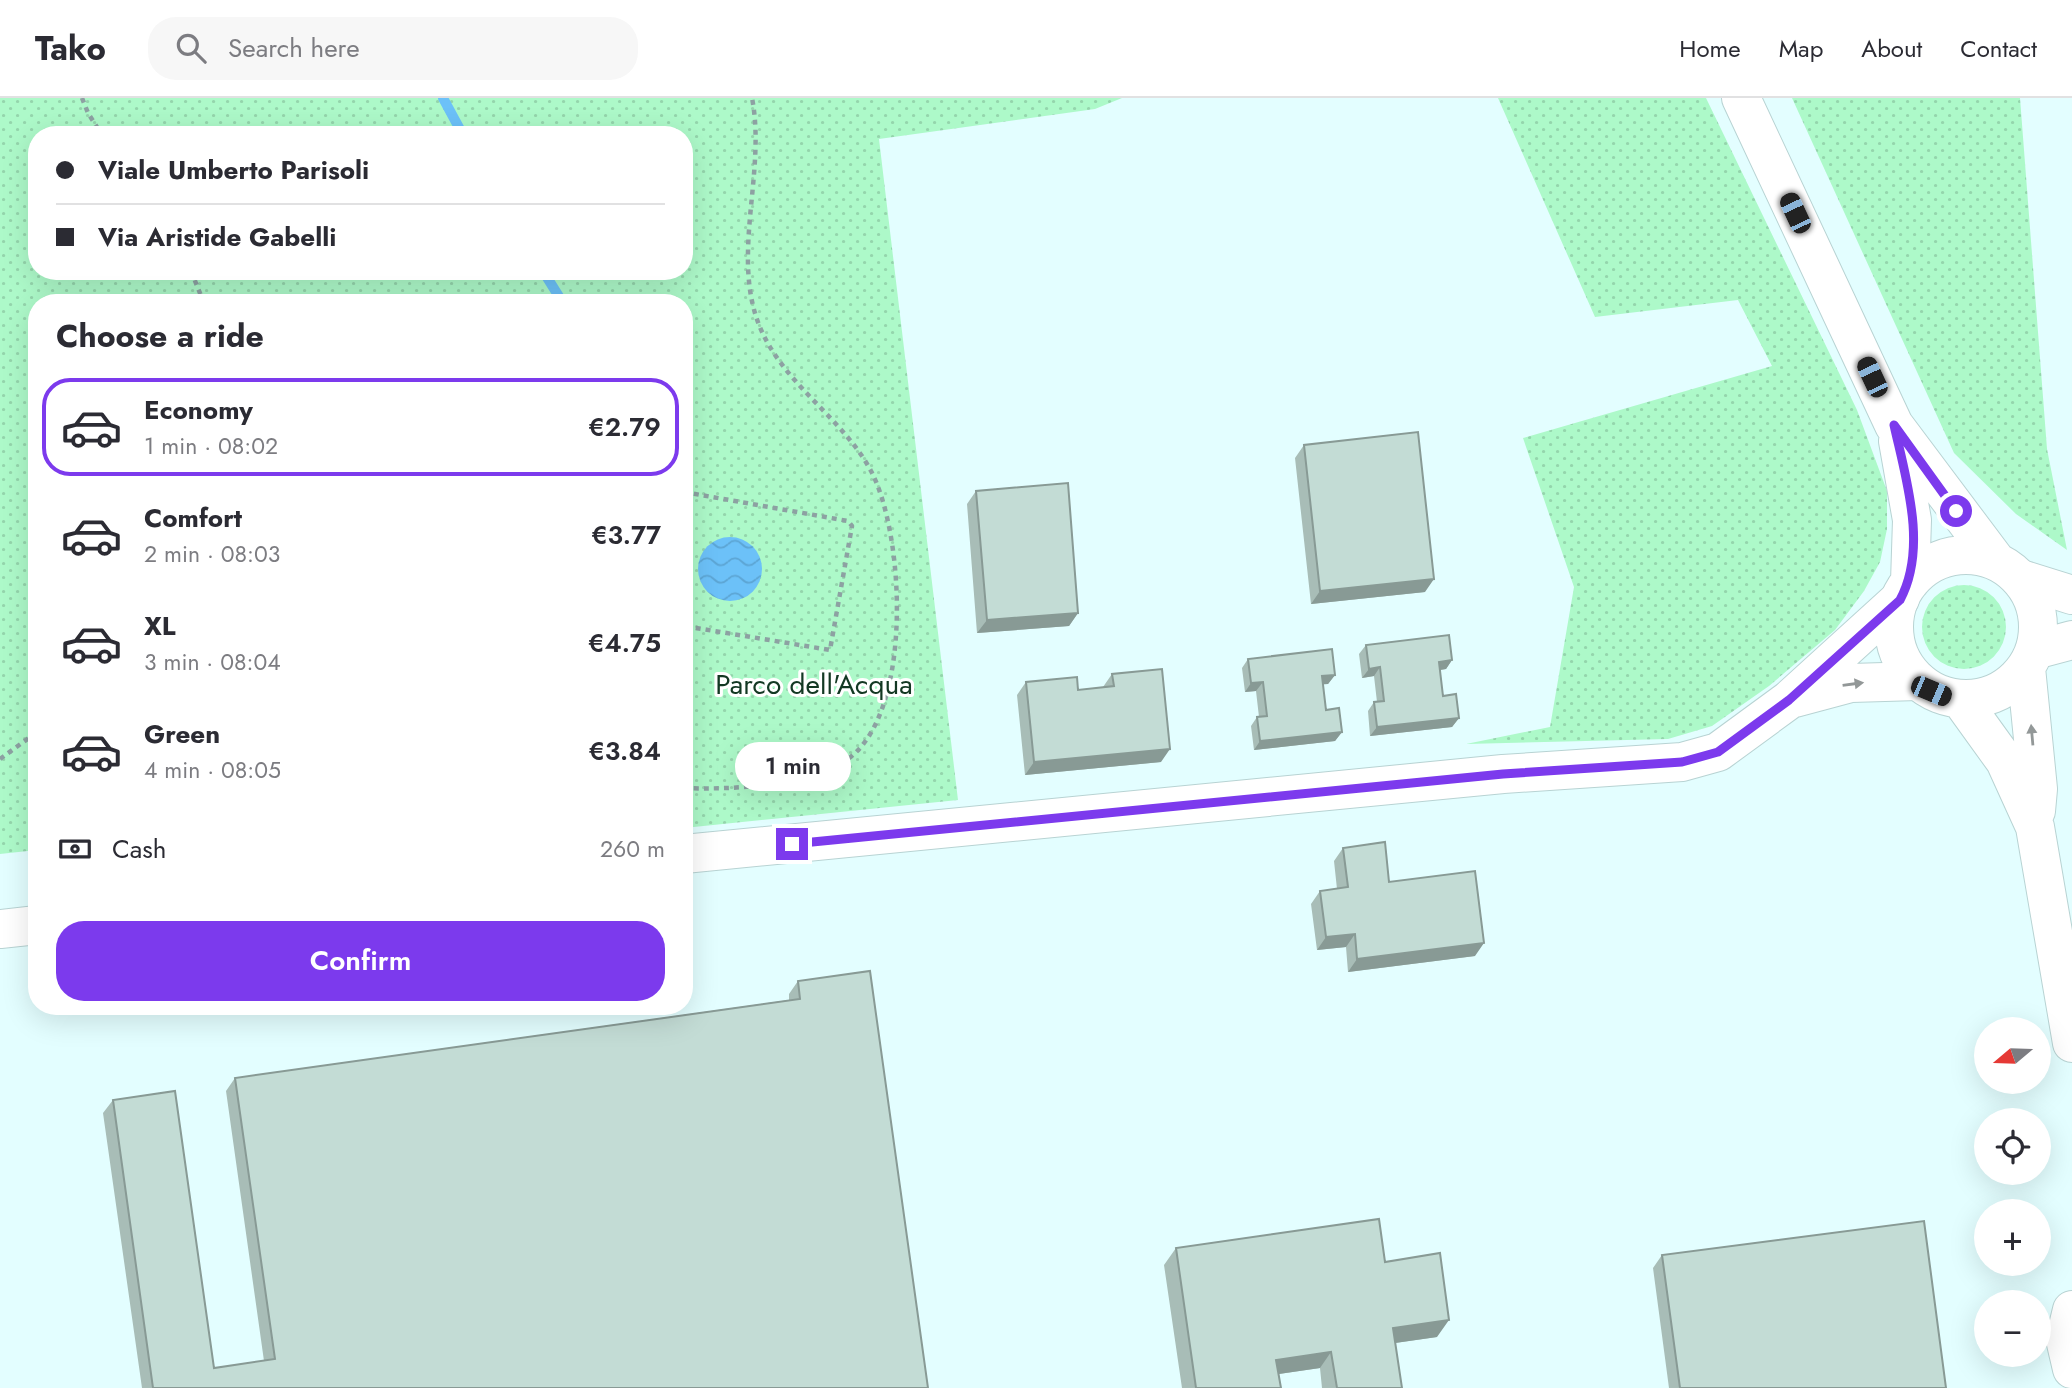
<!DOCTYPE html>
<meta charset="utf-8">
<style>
body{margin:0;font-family:Jost,sans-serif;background:#f7f7f7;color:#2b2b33;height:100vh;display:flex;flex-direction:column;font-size:26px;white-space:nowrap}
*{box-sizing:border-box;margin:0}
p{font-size:23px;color:#7c7c81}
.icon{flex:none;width:38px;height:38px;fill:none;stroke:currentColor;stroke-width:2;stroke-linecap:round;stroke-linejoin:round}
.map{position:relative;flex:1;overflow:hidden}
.side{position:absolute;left:28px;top:196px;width:665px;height:721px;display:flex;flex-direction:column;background:#fff;border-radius:28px;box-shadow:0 7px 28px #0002}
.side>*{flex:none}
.top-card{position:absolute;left:28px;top:28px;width:665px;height:154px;border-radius:28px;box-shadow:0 7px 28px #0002;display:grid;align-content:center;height:154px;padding:0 28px;background:#fff}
.needle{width:46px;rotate:251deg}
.controls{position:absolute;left:1974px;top:919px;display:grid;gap:14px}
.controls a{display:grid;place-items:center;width:77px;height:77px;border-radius:50%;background:#fff;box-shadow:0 7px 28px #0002;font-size:35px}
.end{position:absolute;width:32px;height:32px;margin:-16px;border:9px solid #7c3aed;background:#fff;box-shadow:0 0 0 4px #fff}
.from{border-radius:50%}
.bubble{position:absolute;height:49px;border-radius:24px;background:#fff;box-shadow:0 7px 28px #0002;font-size:23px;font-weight:600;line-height:49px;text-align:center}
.car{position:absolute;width:21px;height:42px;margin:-21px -10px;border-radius:9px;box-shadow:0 0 5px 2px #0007;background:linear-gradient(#222 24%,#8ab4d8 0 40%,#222 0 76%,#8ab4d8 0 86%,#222 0)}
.top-card b{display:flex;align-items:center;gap:24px;height:66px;font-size:26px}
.top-card b+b{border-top:2px solid #e1e1e2}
.top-card i{width:18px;height:18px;background:#2b2b33}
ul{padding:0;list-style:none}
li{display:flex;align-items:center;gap:21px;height:98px;margin:0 14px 10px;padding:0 14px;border:4px solid transparent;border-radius:28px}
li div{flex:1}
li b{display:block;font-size:26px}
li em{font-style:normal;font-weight:600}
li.active{border-color:#7c3aed}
li>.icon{width:63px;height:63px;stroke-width:1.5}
h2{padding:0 28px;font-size:32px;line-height:84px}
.pay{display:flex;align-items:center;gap:18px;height:77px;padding:0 28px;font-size:26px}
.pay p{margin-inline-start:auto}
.primary-button{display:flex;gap:14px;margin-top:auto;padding:14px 28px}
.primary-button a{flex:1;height:80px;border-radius:28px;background:#7c3aed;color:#fff;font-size:28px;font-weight:600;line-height:80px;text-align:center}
header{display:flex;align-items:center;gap:42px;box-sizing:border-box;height:98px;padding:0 35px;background:#fff;border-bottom:2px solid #e1e1e2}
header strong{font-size:33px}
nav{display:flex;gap:38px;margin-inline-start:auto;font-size:24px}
.search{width:490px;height:63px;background:#f7f7f7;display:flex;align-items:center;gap:18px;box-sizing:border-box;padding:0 24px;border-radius:28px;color:#7c7c81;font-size:26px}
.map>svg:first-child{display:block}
</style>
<header>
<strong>Tako</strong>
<div class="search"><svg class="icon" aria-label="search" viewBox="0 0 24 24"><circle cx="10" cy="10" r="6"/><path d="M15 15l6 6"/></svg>Search here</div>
<nav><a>Home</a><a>Map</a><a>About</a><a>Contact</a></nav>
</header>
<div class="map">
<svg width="2072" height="1290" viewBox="0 0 2072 1290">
<defs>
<pattern id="grass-dots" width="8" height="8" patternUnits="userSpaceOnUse" patternTransform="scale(1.75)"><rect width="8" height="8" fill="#adf9c9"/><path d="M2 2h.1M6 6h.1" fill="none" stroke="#94d5ac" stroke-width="1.8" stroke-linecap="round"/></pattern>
<pattern id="water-waves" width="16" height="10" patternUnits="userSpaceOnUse" patternTransform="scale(1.75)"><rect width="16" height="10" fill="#6cc1f8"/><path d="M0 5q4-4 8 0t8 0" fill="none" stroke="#5ca5d4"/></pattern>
</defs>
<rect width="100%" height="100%" fill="#e3feff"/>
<!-- grass -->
<path fill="url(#grass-dots)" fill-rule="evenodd" d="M0,0H1122L1095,11L879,41L958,702L684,730V205H37V752L0,756ZM37,37H684V173H37Z
M1498,0H1706L1857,312L1887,393V431L1880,464L1864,493L1835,532L1769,588L1712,628L1668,641L1466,646L1550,629L1574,489L1523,340L1772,268L1738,202L1595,219Z
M1792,0H2020L2047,351L2067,452L2016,416L1954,355Z
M1922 529a42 42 0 1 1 84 0a42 42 0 1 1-84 0Z"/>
<!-- water -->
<path fill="url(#water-waves)" d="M698 471a32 32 0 1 1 64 0a32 32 0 1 1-64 0Z"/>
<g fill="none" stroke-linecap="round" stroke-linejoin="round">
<!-- stream -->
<path stroke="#6cc1f8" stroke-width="10" d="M443,0L463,37
M543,173L563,205"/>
<defs>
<path id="street" d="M2021,481L2072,497
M2035,552L2072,542
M1795,600L1851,585L1918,583
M684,756L1503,676L1682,664L1718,654L1789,602L1900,501
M0,831L37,827"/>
<path id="secondary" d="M1741,0L1894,327L1996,463
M1898,343L1912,422L1910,484
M1894 529a72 72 0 1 1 144 0a72 72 0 1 1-144 0Z
M2026,570L2038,691L2036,713
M1961,602L2005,663L2035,729L2072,945
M2072,1212L2065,1241L2072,1271"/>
</defs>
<!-- street casing -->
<use href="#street" stroke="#b8d3d3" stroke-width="40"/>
<!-- secondary casing -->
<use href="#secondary" stroke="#b8d3d3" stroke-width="40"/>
<!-- path -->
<path stroke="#8da1a2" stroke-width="4.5" stroke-dasharray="5 5" stroke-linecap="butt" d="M82,0L88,15L102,37
M191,173L204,205
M684,394L848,423L852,428L830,552L684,528
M0,661L37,634
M684,690C730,692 806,688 845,663C914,619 905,437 871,373C844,322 789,290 763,236C728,163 767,77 752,0"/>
<!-- street -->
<use href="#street" stroke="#fff" stroke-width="38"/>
<!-- secondary -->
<use href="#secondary" stroke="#fff" stroke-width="38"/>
</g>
<!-- wall -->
<path fill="#a8bdb7" d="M1304,347L1425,494L1311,506L1295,360Z
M976,393L1078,515L1069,528L977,535L967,406Z
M1366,547L1452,562L1446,571L1440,572L1443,598L1459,620L1452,629L1370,638L1368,613L1374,604H1377L1374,578L1362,580L1359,556Z
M1248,561L1335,577L1328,586H1323L1326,612L1342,634L1335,643L1254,652L1251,628L1257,619H1259L1256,593L1245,594L1242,570Z
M1112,576L1161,664L1025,677L1017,597L1026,584L1078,592L1103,589Z
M1343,750L1389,784L1475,858L1348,874L1346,849L1317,852L1311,806L1320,793L1337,791L1334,763Z
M798,883L928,1290H142L103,1015L113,1002L214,1270L264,1263L226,993L235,980L789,902V896Z
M1176,1150L1385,1164L1437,1239L1395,1245L1402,1290H1322L1320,1270L1279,1276L1281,1290H1182L1164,1167Z
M1662,1157L1946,1290H1669L1653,1170Z"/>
<!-- shaded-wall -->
<path fill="#889a95" d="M1434,481L1425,494L1311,506L1320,493Z
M1078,515L1069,528L977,535L987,522Z
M1452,562L1446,571L1433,573L1439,564Z
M1380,569L1374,578L1362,580L1369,571Z
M1335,577L1328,586L1316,587L1322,578Z
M1263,584L1256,593L1245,594L1251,585Z
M1459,620L1452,629L1370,638L1377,629Z
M1342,634L1335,643L1254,652L1260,643Z
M1170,651L1161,664L1025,677L1034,664Z
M1355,836L1346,849L1317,852L1326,839Z
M1484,845L1475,858L1348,874L1357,861Z
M1449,1222L1437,1239L1381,1247L1393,1230Z
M1331,1254L1320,1270L1265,1278L1276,1262Z"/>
<!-- building -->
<path fill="#c3dcd5" stroke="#889a95" stroke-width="2" d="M1418,334L1434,481L1320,493L1304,347Z
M1068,385L1078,515L987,522L976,393Z
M1449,537L1452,562L1439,564L1443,598L1456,596L1459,620L1377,629L1374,604L1384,603L1380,569L1369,571L1366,547Z
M1332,551L1335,577L1322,578L1326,612L1339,610L1342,634L1260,643L1257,619L1267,618L1263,584L1251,585L1248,561Z
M1162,571L1170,651L1034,664L1026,584L1077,579L1078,592L1114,588L1112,576Z
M1385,744L1389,784L1475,773L1484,845L1357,861L1355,836L1326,839L1320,793L1348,789L1343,750Z
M870,873L928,1290H153L113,1002L175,993L214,1270L275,1261L235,980L800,901L798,883Z
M1379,1121L1385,1164L1440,1155L1449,1222L1393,1230L1402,1290H1337L1331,1254L1276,1262L1281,1290H1196L1176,1150Z
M1924,1123L1946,1290H1680L1662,1157Z"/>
<!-- one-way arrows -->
<defs><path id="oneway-solid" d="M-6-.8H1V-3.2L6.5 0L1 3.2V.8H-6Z" transform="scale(1.75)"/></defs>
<g fill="#939898">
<use href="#oneway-solid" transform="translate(1853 586) rotate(-8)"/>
<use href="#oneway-solid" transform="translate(2032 637) rotate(-95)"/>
</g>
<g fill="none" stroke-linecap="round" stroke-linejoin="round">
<!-- route -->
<path stroke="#7c3aed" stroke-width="9" d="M792,746L1503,676L1682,664L1718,654L1789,602L1900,502C1928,450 1906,381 1894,327L1956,413"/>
</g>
<g text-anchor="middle" stroke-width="6" stroke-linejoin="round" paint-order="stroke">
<!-- park labels -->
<g font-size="28" fill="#133823" stroke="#fff">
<text x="814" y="596">Parco dell'Acqua</text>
</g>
</g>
</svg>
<div class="controls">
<a><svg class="needle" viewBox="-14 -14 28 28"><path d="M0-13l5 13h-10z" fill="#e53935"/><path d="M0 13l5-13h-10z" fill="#7c7c81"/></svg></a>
<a><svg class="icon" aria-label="locate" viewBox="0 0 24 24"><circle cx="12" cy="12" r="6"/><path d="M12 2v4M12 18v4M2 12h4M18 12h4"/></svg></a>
<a>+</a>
<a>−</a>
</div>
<i class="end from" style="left:1956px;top:413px"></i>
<i class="end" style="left:792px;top:746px"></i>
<div class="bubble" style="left:735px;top:644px;width:116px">1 min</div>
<i class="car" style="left:1795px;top:115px;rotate:335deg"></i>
<i class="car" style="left:1872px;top:279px;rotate:335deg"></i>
<i class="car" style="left:1931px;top:593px;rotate:113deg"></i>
<div class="top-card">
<b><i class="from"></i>Viale Umberto Parisoli</b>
<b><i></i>Via Aristide Gabelli</b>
</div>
<section class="side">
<h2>Choose a ride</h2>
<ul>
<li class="active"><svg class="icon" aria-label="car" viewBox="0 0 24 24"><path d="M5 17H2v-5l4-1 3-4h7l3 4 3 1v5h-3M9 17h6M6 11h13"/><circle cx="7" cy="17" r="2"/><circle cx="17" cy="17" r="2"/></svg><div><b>Economy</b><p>1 min · 08:02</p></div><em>€2.79</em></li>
<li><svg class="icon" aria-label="car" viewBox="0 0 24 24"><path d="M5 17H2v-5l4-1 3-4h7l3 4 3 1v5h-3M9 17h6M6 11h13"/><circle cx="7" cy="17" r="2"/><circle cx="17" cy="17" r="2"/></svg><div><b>Comfort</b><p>2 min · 08:03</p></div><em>€3.77</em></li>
<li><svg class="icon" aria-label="car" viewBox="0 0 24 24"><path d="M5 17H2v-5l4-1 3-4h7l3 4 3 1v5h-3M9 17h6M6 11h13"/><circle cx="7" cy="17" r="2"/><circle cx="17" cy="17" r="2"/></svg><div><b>XL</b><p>3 min · 08:04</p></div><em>€4.75</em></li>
<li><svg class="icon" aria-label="car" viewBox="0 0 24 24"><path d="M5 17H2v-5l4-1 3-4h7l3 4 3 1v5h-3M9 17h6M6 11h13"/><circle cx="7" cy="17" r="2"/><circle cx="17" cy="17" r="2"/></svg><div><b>Green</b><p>4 min · 08:05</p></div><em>€3.84</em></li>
</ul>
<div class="pay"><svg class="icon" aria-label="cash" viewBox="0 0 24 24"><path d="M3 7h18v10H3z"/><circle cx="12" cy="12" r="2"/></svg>Cash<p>260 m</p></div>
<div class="primary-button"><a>Confirm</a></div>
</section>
</div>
